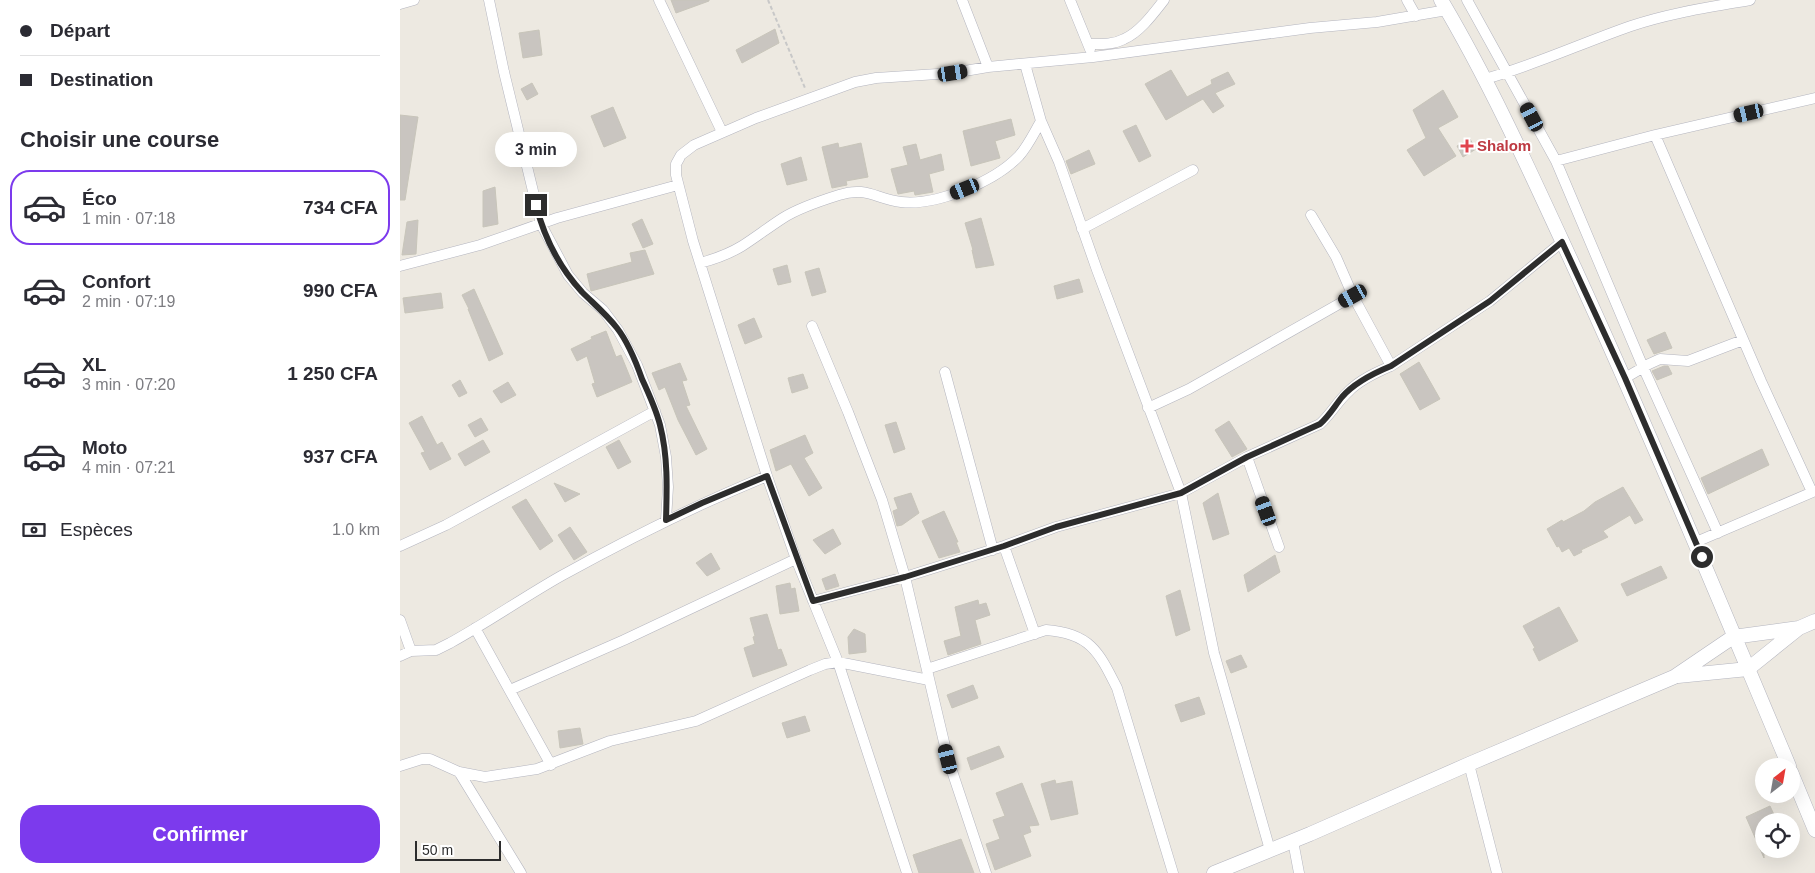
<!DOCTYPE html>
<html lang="fr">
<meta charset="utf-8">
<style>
body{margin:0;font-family:Helvetica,sans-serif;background:#f7f7f7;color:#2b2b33;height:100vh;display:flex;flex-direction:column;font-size:19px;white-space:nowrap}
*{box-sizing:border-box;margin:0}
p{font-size:16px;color:#7c7c81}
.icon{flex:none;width:28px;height:28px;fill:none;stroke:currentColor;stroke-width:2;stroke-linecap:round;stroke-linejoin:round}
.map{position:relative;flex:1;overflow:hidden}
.details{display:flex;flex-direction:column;background:#fff;width:400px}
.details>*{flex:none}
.guide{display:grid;align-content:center;height:110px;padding:0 20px;background:#fff}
.needle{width:32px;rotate:31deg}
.fabs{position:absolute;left:1355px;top:758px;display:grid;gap:10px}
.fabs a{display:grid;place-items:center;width:45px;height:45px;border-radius:50%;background:#fff;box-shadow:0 5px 20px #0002;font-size:25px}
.scale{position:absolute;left:15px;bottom:12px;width:86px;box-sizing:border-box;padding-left:5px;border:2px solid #2d2d2d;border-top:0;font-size:14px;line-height:18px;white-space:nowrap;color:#2d2d2d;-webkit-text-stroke:4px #fff;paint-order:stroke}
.end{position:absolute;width:22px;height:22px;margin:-11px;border:6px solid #2d2d2d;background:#fff;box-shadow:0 0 0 2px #fff}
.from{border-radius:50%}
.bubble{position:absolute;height:35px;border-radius:18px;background:#fff;box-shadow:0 5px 20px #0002;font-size:16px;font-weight:800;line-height:35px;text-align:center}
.car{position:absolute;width:15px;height:30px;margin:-15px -8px;border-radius:6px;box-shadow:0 0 4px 1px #0007;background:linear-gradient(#222 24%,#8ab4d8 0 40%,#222 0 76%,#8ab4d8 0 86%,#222 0)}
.guide b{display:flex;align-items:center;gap:18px;height:48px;font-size:19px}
.guide b+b{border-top:1px solid #e1e1e2}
.guide i{width:12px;height:12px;background:#2b2b33}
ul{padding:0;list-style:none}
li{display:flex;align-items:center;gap:15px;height:75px;margin:0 10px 8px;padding:0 10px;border:2px solid transparent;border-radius:20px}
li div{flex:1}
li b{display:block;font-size:19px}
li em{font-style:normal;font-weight:800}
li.selected{border-color:#7c3aed}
li>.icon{width:45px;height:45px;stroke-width:1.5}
h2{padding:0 20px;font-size:22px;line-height:60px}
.pay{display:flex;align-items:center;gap:12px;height:55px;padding:0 20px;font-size:19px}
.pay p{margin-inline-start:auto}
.button{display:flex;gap:10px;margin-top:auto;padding:10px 20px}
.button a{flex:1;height:58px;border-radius:20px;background:#7c3aed;color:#fff;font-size:20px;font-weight:800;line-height:58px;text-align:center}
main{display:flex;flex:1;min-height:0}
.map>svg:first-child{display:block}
</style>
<main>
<section class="details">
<div class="guide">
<b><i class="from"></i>Départ</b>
<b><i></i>Destination</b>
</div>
<h2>Choisir une course</h2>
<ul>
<li class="selected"><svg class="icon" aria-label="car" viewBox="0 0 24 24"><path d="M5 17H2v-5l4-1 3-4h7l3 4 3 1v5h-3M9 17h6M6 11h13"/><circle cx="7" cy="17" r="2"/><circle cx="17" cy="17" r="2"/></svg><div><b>Éco</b><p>1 min · 07:18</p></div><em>734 CFA</em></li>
<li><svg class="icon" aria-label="car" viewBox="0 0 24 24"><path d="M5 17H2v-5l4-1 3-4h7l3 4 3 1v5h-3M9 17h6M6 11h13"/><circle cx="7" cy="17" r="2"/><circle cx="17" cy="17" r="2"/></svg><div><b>Confort</b><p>2 min · 07:19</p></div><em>990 CFA</em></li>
<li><svg class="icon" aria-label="car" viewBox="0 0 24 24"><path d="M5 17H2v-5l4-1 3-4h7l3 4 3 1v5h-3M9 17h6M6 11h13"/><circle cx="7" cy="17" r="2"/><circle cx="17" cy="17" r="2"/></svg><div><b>XL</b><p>3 min · 07:20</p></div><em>1 250 CFA</em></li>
<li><svg class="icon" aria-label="car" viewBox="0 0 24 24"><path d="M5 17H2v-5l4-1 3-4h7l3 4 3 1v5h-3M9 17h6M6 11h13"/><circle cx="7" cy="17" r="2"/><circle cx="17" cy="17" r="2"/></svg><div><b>Moto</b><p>4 min · 07:21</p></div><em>937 CFA</em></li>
</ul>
<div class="pay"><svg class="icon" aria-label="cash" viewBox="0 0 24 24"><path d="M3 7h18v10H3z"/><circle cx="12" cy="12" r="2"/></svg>Espèces<p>1.0 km</p></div>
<div class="button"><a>Confirmer</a></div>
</section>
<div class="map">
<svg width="1415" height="873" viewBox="0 0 1415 873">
<rect width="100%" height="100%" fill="#ede9e1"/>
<!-- building -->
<path fill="#c9c5c0" stroke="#c8c5ba" d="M271,0H309V1L276,13Z
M375,29L379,43L342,63L336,50Z
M139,30L142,55L123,58L119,33Z
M771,70L787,97L812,84L811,80L828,72L835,84L815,93L824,106L813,113L803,99L766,120L745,84Z
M132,83L138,94L127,100L121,89Z
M1043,90L1058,117L1038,128L1056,156L1024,176L1007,150L1026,138L1013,110Z
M213,107L226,138L204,147L191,116Z
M0,115L18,117L5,200H0Z
M611,119L615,135L595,141L600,158L571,166L563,131Z
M736,125L751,156L739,162L723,131Z
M1070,139L1076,149L1063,157L1057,146Z
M438,143L439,148L461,143L468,177L446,181L447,185L432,188L422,147Z
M516,144L520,160L541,154L544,170L529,174L533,192L515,195L514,191L498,194L491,169L508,165L503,147Z
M689,150L695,164L671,174L666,161Z
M401,157L407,180L387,185L381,164Z
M95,187L98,224L83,227V191Z
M581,218L594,265L576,268L572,250H573L565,223Z
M242,219L253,244L243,248L232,224Z
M18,220L16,254L2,255L7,222Z
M245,250L254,274L191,291L187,274L232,262L230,253Z
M387,265L391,282L378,285L373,269Z
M419,268L426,292L412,296L405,272Z
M679,279L683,292L657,299L654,286Z
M74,289L103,354L89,361L68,309H69L62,295Z
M41,293L43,308L5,313L3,298Z
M354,318L362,337L345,344L338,325Z
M206,331L216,357L221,355L232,382L197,397L192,384L195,383L187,356L177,361L171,349L192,339L191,337Z
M1265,332L1272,348L1254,354L1247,340Z
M1019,362L1040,399L1020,410L1000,374Z
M280,363L287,380L282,381L290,405L286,406L307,449L296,455L278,420L265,387L259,390L252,373Z
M1264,366H1268L1272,374L1257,380L1252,371Z
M403,374L408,388L392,393L388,378Z
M60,380L67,393L59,397L52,385Z
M108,382L116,395L101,403L93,391Z
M22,416L37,445L42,442L51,459L30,470L21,453L25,452L9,423Z
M81,418L88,430L75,437L68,425Z
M829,421L847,449L832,457L815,430Z
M496,422L505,449L494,453L485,425Z
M405,435L413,453L404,458L422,488L409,496L391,464L376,471L370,450Z
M83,440L90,452L65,466L58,454Z
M219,440L231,462L218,469L206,447Z
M1362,449L1369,465L1308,494L1301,478Z
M154,483L180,494L165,502Z
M1223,487L1243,520L1235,524L1230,515L1203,531L1208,537L1181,550L1182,552L1174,556L1169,548L1162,552L1159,546L1157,547L1147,529L1162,520L1163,522L1184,511L1195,502Z
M511,493L519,513L502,525L497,526L493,511L498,509L494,498Z
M818,493L829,534L813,540L803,503Z
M126,499L153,541L140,550L112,507Z
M544,511L558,542H556L560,552L539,558L522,521Z
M170,527L187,552L174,560L158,535Z
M433,529L441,544L425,554L413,540Z
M311,553L320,569L307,576L296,563Z
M875,555L880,572L848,592L844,575Z
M1261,566L1267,578L1227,596L1221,584Z
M435,574L439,586L426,590L422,579Z
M390,583L391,589L395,588L399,611L380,614L376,586Z
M780,590L790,630L776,636L766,596Z
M578,600L579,605L586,603L590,615L575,620L581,644L548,655L544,641L561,636L555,607Z
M1159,607L1178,641L1139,661L1133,649L1135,648L1123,626Z
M367,614L378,650L381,649L387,665L353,677L344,648L355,644L353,637L355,636L350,618Z
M454,629L465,634L466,652L449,654L448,637Z
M841,655L847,667L831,673L826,661Z
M573,685L578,698L552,708L547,695Z
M799,697L805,714L781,722L775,705Z
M405,716L410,731L387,738L382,723Z
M180,728L183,744L160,748L158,731Z
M599,746L604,757L571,770L567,758Z
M655,780L656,784L672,781L678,814L651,820L641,784Z
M622,783L639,825L629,826L631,832L623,835L631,856L595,870L586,844L600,839L593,820L605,816L596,793Z
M1370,806L1377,821H1364V858L1346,817Z
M561,839L574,873H519L513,855Z"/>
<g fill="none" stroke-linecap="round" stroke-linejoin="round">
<defs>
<path id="street" d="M89,0L104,72L141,224L168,275L183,293L203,310L218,330L237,365L260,425L266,457L268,487L266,520
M259,0L322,132
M562,0L588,67
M670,0L690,49
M1007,0L1016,16
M1067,0L1156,161L1243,367L1318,533
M0,4L14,0
M688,44C700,44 713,45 724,39C740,32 753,14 764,0
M625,64L641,121L659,162L697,270L781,493L814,653L870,850
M1085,79C1135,65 1182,43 1231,26C1269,13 1311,7 1350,0
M1255,135L1361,381L1412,492
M1156,161L1255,135L1415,98
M911,215L936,257L953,296L991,366
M682,229L793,170
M300,263C315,259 329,254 342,246C356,237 369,227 383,218C397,209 423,200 439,195C466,186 476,199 501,202C536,206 594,182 619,156C628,146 634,133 641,121
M0,266L80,245L157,218L278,185
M412,326L448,412L482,500L505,577L548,759L586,873
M545,372L593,550
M1225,378L1249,364L1260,359L1288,361L1343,340
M748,408L789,389L953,296
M847,457L879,547
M1296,542L1415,491
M0,546L46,525L255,411
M604,546L635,634
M413,601L505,577L604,546L656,527L781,493L847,457L920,424C931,414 937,402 948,392C959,380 977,372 991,366L1090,301L1162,242
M0,620L11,651
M75,628L151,765
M0,656L11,651L36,650L50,643C88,622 124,597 161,576C228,539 296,505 367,476
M527,669L646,630C690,633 699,652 717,688L773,873
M110,690L224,640L396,559
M1069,764L1097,873
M0,766L22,759H30L59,772L85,777L137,769L210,741L296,721L410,670L425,664L438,662L529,680
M59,772L121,873
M893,841L899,873
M507,873L438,662L396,559L367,476L293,241L276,175V164L281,155L294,145L356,118L455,82L476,78L553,73L588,67L693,57L910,28L977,22L1047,10"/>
<path id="secondary" d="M1041,0C1092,86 1133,178 1175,269C1250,433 1319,600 1389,766
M1278,676L1348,669L1399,628
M1391,772L1415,830
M814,873L910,834L1069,764L1274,677L1333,637L1399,628L1415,621"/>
</defs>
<!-- street casing -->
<use href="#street" stroke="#b4b5bf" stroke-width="11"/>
<!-- secondary casing -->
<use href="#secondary" stroke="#b4b5bf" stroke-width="15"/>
<!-- path -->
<path stroke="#c8c8c8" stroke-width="2" stroke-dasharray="4 2.5" stroke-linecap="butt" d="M368,0L405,88"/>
<!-- street -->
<use href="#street" stroke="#fff" stroke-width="10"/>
<!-- secondary -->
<use href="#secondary" stroke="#fff" stroke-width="14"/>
</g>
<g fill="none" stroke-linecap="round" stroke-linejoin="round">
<!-- route -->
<path stroke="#2d2d2d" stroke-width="6" d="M136,205C144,237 160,268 182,292C194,304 206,314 217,328C228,342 236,362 242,379C249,394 256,409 260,425C268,456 267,488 266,520L302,503L367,476L413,601L505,577L604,546L656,527L781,493L847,457L920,424C929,416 934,407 942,397C954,383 974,373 991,366L1090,301L1162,242L1225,378L1302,557"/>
</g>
<!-- markers -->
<path fill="#e0444e" stroke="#fff" stroke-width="2" d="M1064.5 138.5h5v5h5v5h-5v5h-5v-5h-5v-5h5z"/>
<g text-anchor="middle" stroke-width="4" stroke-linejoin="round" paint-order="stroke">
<!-- health labels -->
<g font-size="15" font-weight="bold" fill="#be3a42" stroke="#fff" text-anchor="start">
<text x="1077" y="151">Shalom</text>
</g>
</g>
</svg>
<div class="fabs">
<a><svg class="needle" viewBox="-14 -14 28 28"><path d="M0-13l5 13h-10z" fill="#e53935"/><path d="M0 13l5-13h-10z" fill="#7c7c81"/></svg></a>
<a><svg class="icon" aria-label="locate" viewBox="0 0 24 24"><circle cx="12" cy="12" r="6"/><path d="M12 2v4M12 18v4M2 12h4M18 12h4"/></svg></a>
</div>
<div class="scale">50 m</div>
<i class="end from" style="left:1302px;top:557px"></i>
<i class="end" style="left:136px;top:205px"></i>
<div class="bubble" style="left:95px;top:132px;width:82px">3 min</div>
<i class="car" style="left:553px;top:73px;rotate:81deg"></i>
<i class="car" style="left:1349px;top:113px;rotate:257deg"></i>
<i class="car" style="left:1132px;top:117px;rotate:332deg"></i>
<i class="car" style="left:565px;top:189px;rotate:248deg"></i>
<i class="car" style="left:953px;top:296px;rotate:241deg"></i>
<i class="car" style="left:866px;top:511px;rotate:340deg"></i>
<i class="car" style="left:548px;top:759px;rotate:346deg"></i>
</div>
</main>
